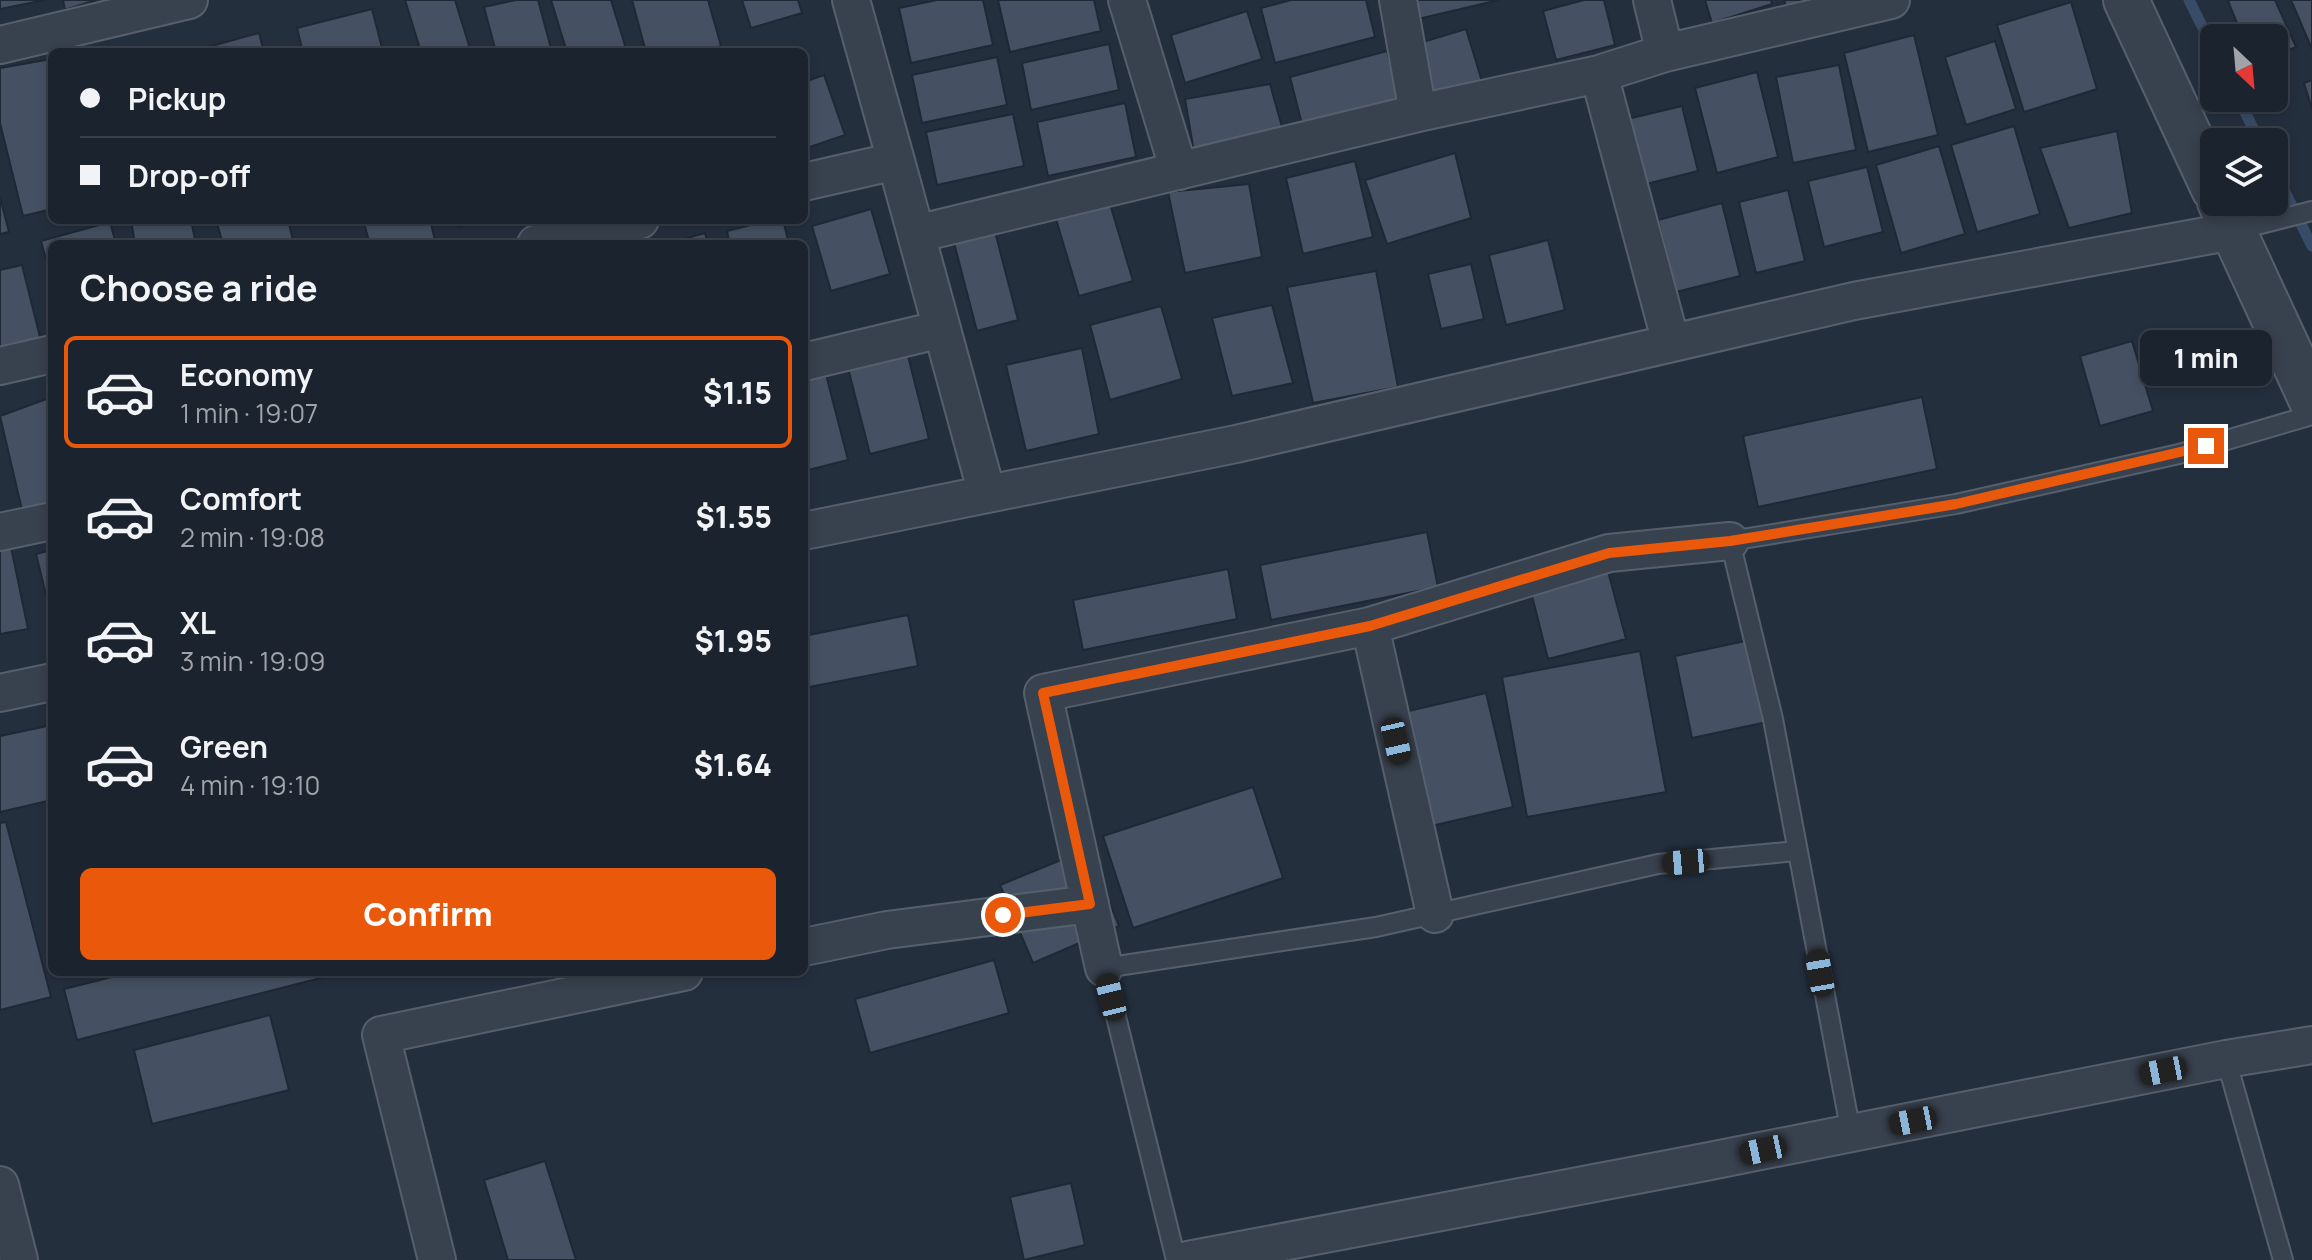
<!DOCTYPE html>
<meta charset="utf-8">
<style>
body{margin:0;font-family:Manrope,sans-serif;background:#282f3a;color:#f1f3f6;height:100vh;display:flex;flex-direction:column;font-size:30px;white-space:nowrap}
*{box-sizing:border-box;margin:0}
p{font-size:26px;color:#a0a4aa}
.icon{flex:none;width:44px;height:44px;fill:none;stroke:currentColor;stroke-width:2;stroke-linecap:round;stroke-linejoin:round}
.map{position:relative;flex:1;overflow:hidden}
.side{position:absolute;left:48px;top:240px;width:760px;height:736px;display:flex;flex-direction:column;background:#1b232e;border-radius:12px;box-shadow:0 4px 12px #0003,0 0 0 2px #39404a}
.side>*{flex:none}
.guide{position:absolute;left:48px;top:48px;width:760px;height:176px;border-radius:12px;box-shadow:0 4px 12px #0003,0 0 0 2px #39404a;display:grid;align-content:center;height:176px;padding:0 32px;background:#1b232e}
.needle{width:52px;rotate:154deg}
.fabs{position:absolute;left:2200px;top:24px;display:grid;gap:16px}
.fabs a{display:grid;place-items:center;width:88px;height:88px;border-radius:12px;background:#1b232e;box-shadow:0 4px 12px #0003,0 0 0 2px #39404a;font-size:40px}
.end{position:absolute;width:36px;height:36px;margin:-18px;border:10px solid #ea580c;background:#fff;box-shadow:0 0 0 4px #fff}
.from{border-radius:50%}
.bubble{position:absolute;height:56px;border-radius:12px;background:#1b232e;box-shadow:0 4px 12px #0003,0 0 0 2px #39404a;font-size:26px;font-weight:800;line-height:56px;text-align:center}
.car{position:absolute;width:24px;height:48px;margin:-24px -12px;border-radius:10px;box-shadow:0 0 6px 2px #0007;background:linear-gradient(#222 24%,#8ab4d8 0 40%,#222 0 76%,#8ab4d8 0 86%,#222 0)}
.guide b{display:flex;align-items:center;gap:28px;height:76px;font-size:30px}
.guide b+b{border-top:2px solid #39404a}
.guide i{width:20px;height:20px;background:#f1f3f6}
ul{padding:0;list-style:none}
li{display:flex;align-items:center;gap:24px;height:112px;margin:0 16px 12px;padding:0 16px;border:4px solid transparent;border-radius:12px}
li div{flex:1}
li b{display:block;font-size:30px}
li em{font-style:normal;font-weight:800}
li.current{border-color:#ea580c}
li>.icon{width:72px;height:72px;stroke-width:1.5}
h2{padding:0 32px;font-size:36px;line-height:96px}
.primary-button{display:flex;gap:16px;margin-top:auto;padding:16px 32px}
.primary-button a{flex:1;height:92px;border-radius:12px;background:#ea580c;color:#fff;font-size:32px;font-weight:800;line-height:92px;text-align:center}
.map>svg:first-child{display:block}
</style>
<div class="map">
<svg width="2312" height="1260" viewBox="0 0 2312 1260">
<rect width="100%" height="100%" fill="#242f3e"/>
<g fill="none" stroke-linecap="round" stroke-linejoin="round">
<!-- stream -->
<path stroke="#394c67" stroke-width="11" d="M2189,0L2214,50
M2238,98L2260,142
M2274,170L2312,246"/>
</g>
<!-- building -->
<path fill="#455162" stroke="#1f2835" stroke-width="2" d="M0,0H45L0,9Z
M63,0H96L65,10Z
M405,0H455L471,52H421Z
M516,0H538L552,52H496L484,7Z
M551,0H611L627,52H567Z
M632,0H708L721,46L701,52H646Z
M742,0H798L802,13L751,28Z
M937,0H983L993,45L911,63L899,8Z
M998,0H1094L1101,31L1010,52Z
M1291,0H1366L1375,37L1275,63L1261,8Z
M1415,0H1499L1418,19Z
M1584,0H1604L1615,45L1556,60L1543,11Z
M1705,0H1771L1772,4L1712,23Z
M1784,0H1823L1788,12Z
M2231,0H2275L2296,47L2274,56V38H2243L2228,1Z
M2291,0H2312V49Z
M2071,2L2097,89L2024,112L1997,25Z
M372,9L383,52H303L297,28Z
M1247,11L1262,59L1185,83L1171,35Z
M1466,29L1484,88L1434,103L1416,44Z
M259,33L264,52H190Z
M1914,35L1938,135L1868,152L1844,53Z
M1995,41L2016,109L1966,125L1945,57Z
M1109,44L1119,90L1031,110L1022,63Z
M1387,51L1400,101L1303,128L1290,77Z
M997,57L1007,105L922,123L912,75Z
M52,59V209L23,216L0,123V68Z
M1839,65L1856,150L1793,163L1776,77Z
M1757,72L1778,157L1717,173L1695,88Z
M824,75L845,135L804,149V82Z
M2312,80V109L2304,83Z
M1270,84L1284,134L1194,152L1185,99Z
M1125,103L1136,157L1048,176L1037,122Z
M1682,106L1698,171L1634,187L1619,121Z
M1013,114L1024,166L937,185L926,132Z
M2014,126L2040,214L1977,232L1951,145Z
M2117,131L2132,213L2069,228L2040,148Z
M1939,146L1965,234L1901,253L1876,165Z
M1455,153L1471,218L1387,244L1365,180Z
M1355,161L1373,237L1303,254L1286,178Z
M1867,167L1883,232L1824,247L1808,181Z
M1249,184L1262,257L1185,273L1168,192Z
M1788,190L1805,261L1756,273L1739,202Z
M0,197L9,232L0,234Z
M1722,203L1740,276L1676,292L1658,220Z
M1110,204L1133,281L1079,296L1056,219Z
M871,209L890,274L831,291L812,226Z
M131,220H191L196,244H135Z
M216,220H288L294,244H223Z
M363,220H430L436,244H370Z
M456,220H480L458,227Z
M771,220H783L789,244H730L727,231Z
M110,222L116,244H52V281L41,241Z
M994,228L1018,320L977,331L953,239Z
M705,233L708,244H666Z
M1548,240L1565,310L1506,325L1489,255Z
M1471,264L1484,319L1441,329L1428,274Z
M22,265L41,341L0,352V270Z
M1376,271L1398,387L1313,403L1287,287Z
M1272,305L1293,383L1232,396L1212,318Z
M1161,306L1182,379L1110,400L1090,325Z
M2132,341L2153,411L2100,426L2080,356Z
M1082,348L1099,434L1026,451L1006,365Z
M907,352L929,439L870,454L848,368Z
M823,363L848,460L804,471V368Z
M52,397V504L22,510L0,416Z
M1922,397L1937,469L1758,507L1743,436Z
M1427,532L1438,587L1271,620L1260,565Z
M11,547L28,629L0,634V549Z
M52,550V619L36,554Z
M1605,560L1626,639L1548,659L1528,580Z
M1228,569L1237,619L1083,650L1073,600Z
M908,615L918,666L804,688V636Z
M1750,640L1767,722L1692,738L1675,656Z
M1640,651L1666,792L1527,817L1502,677Z
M1486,693L1513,807L1427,827L1400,713Z
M52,725V800L0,812V736Z
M1253,787L1283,878L1133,928L1103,836Z
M6,822L51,997L0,1010V823Z
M1088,849L1119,926L1033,963L1000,885Z
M994,960L1009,1013L870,1053L855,999Z
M132,972H344L77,1040L64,989Z
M270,1015L289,1090L152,1124L134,1050Z
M545,1161L576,1260H508L484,1180Z
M1071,1183L1085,1245L1024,1260L1010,1197Z"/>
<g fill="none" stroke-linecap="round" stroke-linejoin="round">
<defs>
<path id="service" d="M2233,231L2312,211
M2226,1059L2283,1260
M1851,1133L1773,719L1730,541L1956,504L2179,454L2312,415
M1176,1260L1104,968L1376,927L1658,864L1797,851"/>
<path id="minor" d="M851,0L896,161
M1127,0L1179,171
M1398,0L1418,113
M1652,0L1665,53
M0,45L189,0
M1599,74L1671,343
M804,182L896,161L916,234L1418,113L1599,74L1665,53L1891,0
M916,234L987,494
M536,244L640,220
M804,362L942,329
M0,366L52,354
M804,531L1236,444L1854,301L2233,231
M0,532L52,521
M1370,626L1609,553L1730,541
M0,693L52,682
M804,947L887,930L1090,904
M1104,968L1043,693L1370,626L1435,914
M0,1185L19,1260
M437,1260L381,1035L684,972
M1188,1260L1705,1162L2226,1059L2312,1045"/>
<path id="tertiary" d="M2126,0L2214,189
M2220,202L2312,401"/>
</defs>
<!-- service casing -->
<use href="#service" stroke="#565f6c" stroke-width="22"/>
<!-- minor casing -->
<use href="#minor" stroke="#565f6c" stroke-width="40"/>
<!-- tertiary casing -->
<use href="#tertiary" stroke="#565f6c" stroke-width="48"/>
<!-- service -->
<use href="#service" stroke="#38414e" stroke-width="18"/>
<!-- minor -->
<use href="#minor" stroke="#38414e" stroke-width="36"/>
<!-- tertiary -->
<use href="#tertiary" stroke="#38414e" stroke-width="44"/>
</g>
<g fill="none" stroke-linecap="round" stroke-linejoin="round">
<!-- route -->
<path stroke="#ea580c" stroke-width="10" d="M1003,915L1090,904L1043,693L1370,626L1609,553L1730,541L1956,504L2206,446"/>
</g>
</svg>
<div class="fabs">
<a><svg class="needle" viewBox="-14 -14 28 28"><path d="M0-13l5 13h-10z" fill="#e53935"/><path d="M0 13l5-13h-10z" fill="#a0a4aa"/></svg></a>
<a><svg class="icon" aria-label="layers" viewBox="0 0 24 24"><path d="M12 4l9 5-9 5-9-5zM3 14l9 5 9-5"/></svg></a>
</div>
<i class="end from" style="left:1003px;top:915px"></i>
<i class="end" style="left:2206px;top:446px"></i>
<div class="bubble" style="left:2140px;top:330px;width:132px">1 min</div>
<i class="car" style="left:1396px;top:741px;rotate:167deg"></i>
<i class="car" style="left:1686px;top:862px;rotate:265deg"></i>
<i class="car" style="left:1820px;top:973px;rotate:350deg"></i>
<i class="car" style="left:1111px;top:997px;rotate:346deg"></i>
<i class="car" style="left:2163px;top:1071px;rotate:259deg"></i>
<i class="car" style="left:1913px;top:1121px;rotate:259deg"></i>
<i class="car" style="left:1763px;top:1150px;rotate:258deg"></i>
<div class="guide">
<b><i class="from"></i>Pickup</b>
<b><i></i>Drop-off</b>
</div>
<section class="side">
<h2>Choose a ride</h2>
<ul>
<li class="current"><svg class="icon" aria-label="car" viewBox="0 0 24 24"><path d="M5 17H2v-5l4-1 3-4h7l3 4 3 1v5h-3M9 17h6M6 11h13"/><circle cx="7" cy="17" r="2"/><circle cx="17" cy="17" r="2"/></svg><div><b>Economy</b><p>1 min · 19:07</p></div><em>$1.15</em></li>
<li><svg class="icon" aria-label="car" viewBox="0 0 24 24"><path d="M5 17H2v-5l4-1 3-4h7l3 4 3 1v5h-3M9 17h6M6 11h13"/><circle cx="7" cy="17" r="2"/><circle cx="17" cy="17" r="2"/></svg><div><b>Comfort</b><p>2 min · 19:08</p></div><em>$1.55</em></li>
<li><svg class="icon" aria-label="car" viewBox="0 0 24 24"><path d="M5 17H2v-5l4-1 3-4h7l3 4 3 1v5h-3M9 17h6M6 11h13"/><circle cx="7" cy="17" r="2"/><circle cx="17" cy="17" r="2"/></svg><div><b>XL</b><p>3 min · 19:09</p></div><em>$1.95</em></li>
<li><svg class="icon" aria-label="car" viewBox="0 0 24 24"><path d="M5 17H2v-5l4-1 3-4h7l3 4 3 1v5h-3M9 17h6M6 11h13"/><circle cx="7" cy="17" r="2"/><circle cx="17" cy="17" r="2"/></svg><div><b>Green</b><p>4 min · 19:10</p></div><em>$1.64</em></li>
</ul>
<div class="primary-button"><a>Confirm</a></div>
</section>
</div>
